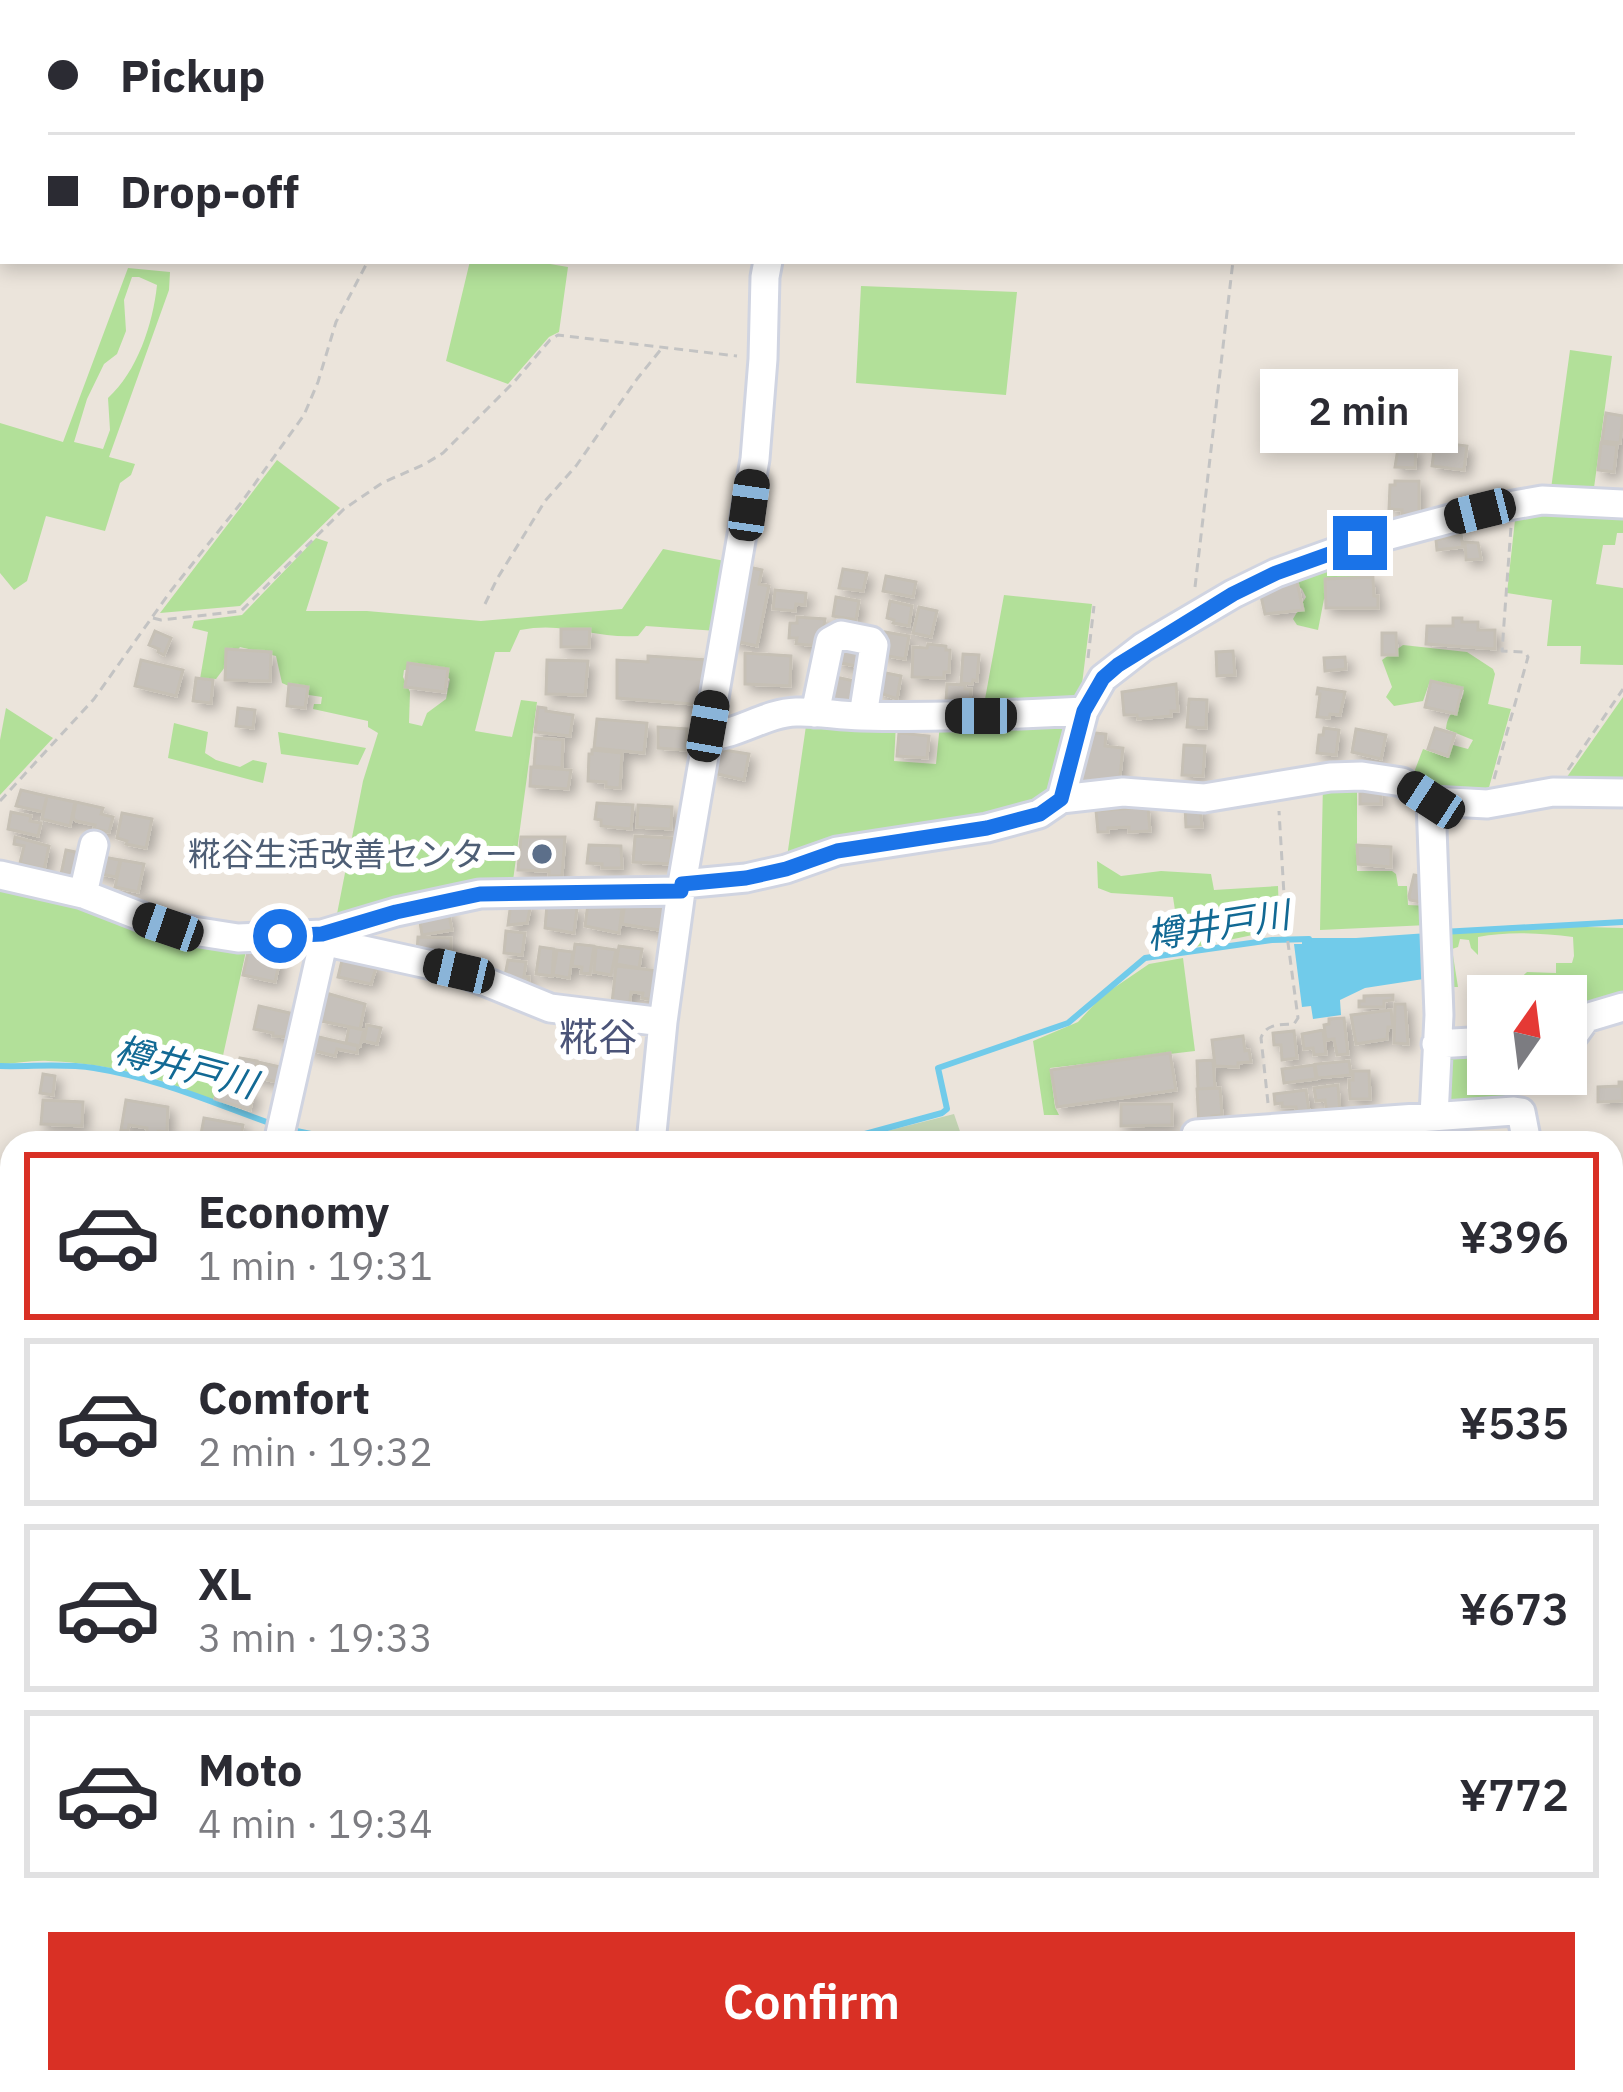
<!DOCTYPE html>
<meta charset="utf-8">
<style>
body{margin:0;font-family:"IBM Plex Sans","Noto Sans JP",sans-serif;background:#f2f2f3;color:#2b2b33;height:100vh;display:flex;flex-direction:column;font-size:45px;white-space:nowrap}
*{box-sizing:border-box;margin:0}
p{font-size:39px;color:#7c7c81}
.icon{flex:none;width:66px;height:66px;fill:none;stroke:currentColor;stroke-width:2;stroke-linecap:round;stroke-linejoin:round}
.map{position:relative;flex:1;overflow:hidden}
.drawer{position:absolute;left:0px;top:1131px;width:1623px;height:963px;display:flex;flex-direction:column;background:#fff;border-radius:36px 36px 0 0;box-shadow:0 6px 18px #0003}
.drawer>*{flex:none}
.banner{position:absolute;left:0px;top:0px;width:1623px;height:264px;box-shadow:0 6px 18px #0003;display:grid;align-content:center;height:264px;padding:0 48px;background:#fff}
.needle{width:78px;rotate:14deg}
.buttons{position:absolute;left:1467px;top:975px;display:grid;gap:24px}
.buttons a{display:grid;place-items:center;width:120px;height:120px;border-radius:0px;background:#fff;box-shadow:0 6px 18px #0003;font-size:60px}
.end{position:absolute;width:54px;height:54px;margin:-27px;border:15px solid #1a73e8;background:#fff;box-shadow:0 0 0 6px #fff}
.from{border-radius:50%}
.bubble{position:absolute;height:84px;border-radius:0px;background:#fff;box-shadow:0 6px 18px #0003;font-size:39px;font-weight:600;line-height:84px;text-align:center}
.car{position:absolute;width:36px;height:72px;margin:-36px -18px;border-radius:15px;box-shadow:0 0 9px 3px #0007;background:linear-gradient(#222 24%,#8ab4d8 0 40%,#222 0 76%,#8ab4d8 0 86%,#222 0)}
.banner b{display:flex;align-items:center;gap:42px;height:114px;font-size:45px}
.banner b+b{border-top:3px solid #e1e1e2}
.banner i{width:30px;height:30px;background:#2b2b33}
ul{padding:21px 0 0;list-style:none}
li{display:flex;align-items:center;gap:36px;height:168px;margin:0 24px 18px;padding:0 24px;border:6px solid #e1e1e2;border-radius:0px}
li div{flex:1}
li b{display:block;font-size:45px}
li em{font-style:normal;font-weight:600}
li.on{border-color:#d93025}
li>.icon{width:108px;height:108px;stroke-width:1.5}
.button{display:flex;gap:24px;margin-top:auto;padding:24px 48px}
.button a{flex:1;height:138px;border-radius:0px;background:#d93025;color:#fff;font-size:48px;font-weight:600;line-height:138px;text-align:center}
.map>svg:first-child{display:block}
</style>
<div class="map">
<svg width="1623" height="2092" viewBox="0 0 1623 2092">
<defs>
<filter id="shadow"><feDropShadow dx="5.5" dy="5.5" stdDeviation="6" flood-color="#0004"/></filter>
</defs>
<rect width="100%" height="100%" fill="#ebe4db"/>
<!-- green -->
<path fill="#b2e099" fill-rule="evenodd" d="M470,261H532L568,267L559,332L549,337L508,384L446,361Z
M128,268L170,272L169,290L109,457L135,464L131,475L120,483L105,531L46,516L27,581L14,590L0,573V423L63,442ZM132,277H139L157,285C153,324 137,372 108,398L110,430L103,449L74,442L87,399L104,364L117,354L126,331L124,300Z
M861,286L1017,292L1006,395L856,383Z
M1570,350L1612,356L1593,495L1550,496Z
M277,460L340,508L240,606L160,613Z
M1623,508V533H1617L1615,545H1603L1596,584L1623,588V665L1580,664L1581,646H1547L1552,600L1507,593L1515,520L1519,511Z
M316,538L328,542L306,611H367L481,621L622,609L663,549L730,562L717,631L646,626L638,636C595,639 565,621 520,630L510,652H495L475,731L512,737L521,700L537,702L512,888L336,919L363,781L378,733L368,727V721L313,709L314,704H321L322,697L309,695L282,683L276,656L240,647L216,679H200L208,632L192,628L194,621L242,615ZM431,668L450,679L446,699L427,713L422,726L409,723L410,692L403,677L404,670Z
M1377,549L1379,558L1369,573L1324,599L1318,630L1297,625L1293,619L1306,597L1302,589L1285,575Z
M1004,595L1092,604L1080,700L983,710Z
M1403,645L1467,652L1493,669L1495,674L1488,704L1511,709L1486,798L1453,799L1413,775L1423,749L1448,758L1453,745L1468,749L1473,740L1446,729C1448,708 1462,709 1464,690L1429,684L1423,701L1394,706L1386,697L1392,687L1382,660Z
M1623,697V788L1562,784Z
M6,708L53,738L0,795V740Z
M807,719L896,724L894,761L936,764L940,724L1072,722L1058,790L1044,804L786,864Z
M174,723L208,732L205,753L216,760L240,767L253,760L267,763L263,783L168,758Z
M278,732L366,748L358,765L281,754Z
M1357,781V871H1392L1396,874L1398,886H1407L1408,905L1428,906V925L1320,930L1323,783Z
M1097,861L1121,876L1161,871L1211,874L1214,890L1278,886L1279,915L1265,919L1267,932L1181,950L1173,897L1111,893L1098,888Z
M0,880L248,942L213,1101C162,1077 104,1063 48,1061C32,1060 16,1064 0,1064Z
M1519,925L1623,928V1004L1566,1032V1021L1574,1017L1573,1012L1566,1011V996H1508L1510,987L1527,972L1556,973V963H1572L1574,956L1573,937C1542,933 1508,931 1478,937V955L1471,948L1469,940L1460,939L1458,947L1452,949L1458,987H1445L1440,931Z
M1183,958L1195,1051L1050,1068L1055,1107L1059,1115H1044L1033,1041L1078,1022L1102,996L1149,964Z
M1488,1044V1074H1506V1081L1517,1090V1102L1443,1109L1441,1054Z
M12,2029V2082H74L88,2092H0V2047Z
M960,2082H1083L1071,2083L1067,2092L1044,2087L1028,2092H943Z
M1173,2082H1346V2092L1201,2090Z"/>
<!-- cemetery -->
<path fill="#c3d4b3" d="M954,1114L964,1143H889L887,1131Z"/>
<!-- water -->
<path fill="#71cbea" d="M1428,933L1430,978L1365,988L1340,1000L1341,1015L1313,1019L1311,1006L1302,1007L1294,944H1302V938H1356Z"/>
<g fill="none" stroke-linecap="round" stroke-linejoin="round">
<!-- stream -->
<path stroke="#71cbea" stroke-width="6" d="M1442,932L1623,922
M0,1066C32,1067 62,1063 94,1068C158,1078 215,1104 275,1125
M287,1129L354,1143
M832,1143L942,1113L947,1109L938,1068L1068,1023L1145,958L1272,940L1309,939"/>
</g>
<!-- building -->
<path fill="#c6c1bb" stroke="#c6c0b5" stroke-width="3" filter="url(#shadow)" d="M1606,413L1623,416L1620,443L1602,441Z
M1435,442L1467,446L1464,470L1432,466Z
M1601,443L1617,445L1614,472L1598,470Z
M1398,448L1416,449L1415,468L1395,467Z
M1395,481H1419V517H1406V514H1402V510L1389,509L1390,485H1395Z
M1461,534L1463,547L1437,550L1436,540Z
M1465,542L1478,543L1481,559L1466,560Z
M744,566L762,570L759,584L769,586L757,646L730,640Z
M843,569L867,573L863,591L839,588Z
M886,576L916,582L913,597L883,591Z
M1296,577L1303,610L1265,614L1261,596L1264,593Z
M1373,577L1374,596H1378V608H1326L1325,579Z
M775,590L806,593L805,605L796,604L795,611L773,609Z
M836,597L859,601L856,620L833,616Z
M890,601L912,606L909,626L893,623L894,620L887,618Z
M919,607L937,611L931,637L913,633Z
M797,617L825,619L821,646L796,644L797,638H789L790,623H797Z
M1453,618H1462V622H1478V630H1495V649L1426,644L1427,626H1453Z
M561,629H590L589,647H561Z
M155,631L171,638L164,655L158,652L159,649L149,645Z
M885,632L909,636L905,659L882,655Z
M1382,633H1396L1397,655H1382Z
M841,644L863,652L861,667L835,662Z
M928,644L946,646V650H950L949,672H944V678L912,677L913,647L927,648Z
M226,649L271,652L270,681L225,680Z
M1233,651L1235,675L1217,676L1216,652Z
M745,653L791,656L790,686L745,684Z
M963,654L979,655L977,681L973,680L972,684L961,683Z
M648,656L707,660L705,705L617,698V660L648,662Z
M1345,657L1346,669L1325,671L1324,658Z
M141,660L183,670L176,696L135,686Z
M547,660L588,661L585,695L546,694Z
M408,663L448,669L445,692L405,687Z
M881,672L901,676L897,699L877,692Z
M831,676L854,681L850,702L827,698Z
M196,678L213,680L211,703L193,701Z
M1431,681L1462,688L1456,714L1425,707Z
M289,684L308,687L305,708L287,706Z
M947,684L965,685V689H971L970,703L946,702Z
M1176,684L1178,711H1171V716L1138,719L1137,715H1124L1122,692Z
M1318,688L1345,692L1340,715L1330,714L1329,718L1317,717L1320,694H1317Z
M1189,699L1207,700L1206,728L1187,727Z
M538,707L546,708V711L573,715L570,736L535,732Z
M238,708L255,710L253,728L236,726Z
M597,719L647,723L644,753L594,748Z
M658,727L687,729L685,750L658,748Z
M1324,728L1339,730L1336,755L1317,753L1319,735H1323Z
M1435,728L1455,734L1448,756L1428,749Z
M1356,729L1386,735L1381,759L1352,752Z
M1086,732L1106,734L1105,746L1123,748L1119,785L1081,783Z
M899,733L929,736L927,758L897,756Z
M536,738L563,740L562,768L534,766Z
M1184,745L1205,746L1203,776L1182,775Z
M718,749L749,754L744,780L713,773Z
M592,750L622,753L620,788L606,787V782L588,781L589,754H592Z
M531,767L571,770L568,789L530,786Z
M1360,788H1381V804H1360Z
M21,790L47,796L43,812L16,806Z
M47,796L75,802L70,826L42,819Z
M76,802L103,808L101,814L113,817L109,832L94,829L95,825L76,821L73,818Z
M597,803L633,805L631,829L601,826V820L595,819Z
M638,805L672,807L671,829L637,827Z
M1200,806L1202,827H1186L1185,807Z
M1148,807L1150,831L1129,832V827L1108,828V832H1098L1096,811Z
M11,812L31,816L30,821L41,823L38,836L8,829Z
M122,813L152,819L146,848L126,844L127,841L117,838Z
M635,836L672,838L670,864L633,862Z
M15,837L49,846L44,870L20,863L24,846L14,844Z
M521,837H565L562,876H549V871L518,870Z
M589,845L621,846L622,868H602V864L587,863Z
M1357,845L1391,847V867L1358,864Z
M66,850L85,854L80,878L61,874Z
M98,856L120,860L116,877L95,873Z
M121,860L144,864L138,892L115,887Z
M1414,875L1426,877L1420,902L1410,900L1409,896Z
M625,901L668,908L665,931L622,924Z
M511,902L531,904L527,923L508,925Z
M547,903L577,908L574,933L545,928Z
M588,903L622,909L619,933L585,926Z
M448,910L452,930L422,935L419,916Z
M506,931L525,933L522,955L504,953Z
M418,937L451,938V951L447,950L446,959L417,952Z
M575,944L594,946L590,974L581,973L582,967L572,966Z
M619,946L642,949L639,968L616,964Z
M540,947L554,949L552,976L536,974Z
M596,947L616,950L611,975L594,972Z
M249,948L281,955L275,982L243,975Z
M557,950L573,952L569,978L553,975Z
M343,956L377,965L371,984L338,977Z
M508,960L526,962L524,976L529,977L528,988L504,981Z
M616,966L660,971L653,1000L642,998L643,993L631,992L628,1015L611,1012Z
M326,993L365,1004L360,1029L321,1021Z
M1393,995V1000L1384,1001V1007H1359V1001H1364V996Z
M1395,1004H1405L1408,1044L1394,1043Z
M259,1006L294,1014L289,1037L273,1036V1033L254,1029Z
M1391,1010L1393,1027H1388L1387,1039L1356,1044L1351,1015Z
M1344,1018L1348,1054L1337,1055L1334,1039L1326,1040L1324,1025L1329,1024V1019Z
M367,1025L381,1028L377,1044L364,1041Z
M349,1027L364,1030L360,1046L346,1043Z
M1323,1030L1326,1054L1314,1055L1313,1048L1304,1049L1302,1034Z
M1294,1031L1297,1058L1282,1060L1281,1045H1274L1273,1033Z
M310,1035L358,1046L357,1053L337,1049L335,1056L307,1049Z
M1243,1036L1245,1051L1249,1050L1251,1062L1238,1063V1067L1215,1066L1212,1040Z
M1170,1053L1176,1090L1057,1107L1051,1070Z
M240,1058L257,1061L253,1077L237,1071Z
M1213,1060L1215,1088L1198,1089L1197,1061Z
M1349,1061L1351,1075L1317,1078L1315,1064Z
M258,1062L280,1067L277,1082L255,1077Z
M1314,1065L1316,1079L1284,1083L1282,1069Z
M222,1067L242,1072L238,1088L254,1092L250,1110L215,1099Z
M1353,1071H1369L1370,1099H1350L1349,1080H1353Z
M43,1074L55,1076L53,1095L40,1093Z
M1619,1082H1622L1623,1101L1598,1102V1087L1619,1086Z
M1338,1085L1340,1113L1327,1114L1325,1100L1316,1101L1314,1088Z
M1220,1088L1222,1115L1212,1116V1124L1199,1125L1197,1089Z
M1306,1090L1309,1111L1297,1113L1296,1107H1282V1103L1275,1104L1274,1094Z
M43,1100L83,1102L82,1126L41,1124Z
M126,1100L168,1107L167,1132L158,1131L157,1134L147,1132V1128L129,1125L128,1131L121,1130Z
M1121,1104H1172V1125L1121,1126Z
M204,1118L243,1125L240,1142L201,1134Z
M1611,1477L1620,1479L1619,1484L1623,1486V1510L1620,1518L1623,1519V1558L1621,1557L1618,1563L1611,1561Z
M1611,1561L1623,1563V1614L1611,1609Z
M1611,1622L1623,1627V1648L1614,1672L1611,1671Z
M12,1624V1682L0,1667V1634Z
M1613,1739L1623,1741L1620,1767L1611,1765Z
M1611,1779L1623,1783V1806L1611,1803Z
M102,2082H121L130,2089L128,2092H105L99,2086Z"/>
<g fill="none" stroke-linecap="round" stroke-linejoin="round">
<defs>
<path id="minor" d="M401,3L412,0
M813,3L814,0
M0,115L3,114
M815,713L830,641L841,635L871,641L874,645L863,716
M707,736C738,735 765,713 796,712C818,711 839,716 861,716C936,718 1010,715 1084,711
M1061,799L1084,711L1103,678L1143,647L1233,594L1276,573L1360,543L1480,511L1542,500L1623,504
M1431,801L1439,1015L1434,1116
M0,875L83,894L168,927L238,938L322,934L396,912L480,894L681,891
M682,884L746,878L786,869L837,851L987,828L1039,814L1061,799L1123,792L1204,798L1330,777L1362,776L1402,782L1431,801L1487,804L1553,792L1623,793
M83,894L94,845
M322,934L336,944L459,971L550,1008L663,1022
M1566,1036H1573L1586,1018L1623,1007
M1436,1044L1488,1041
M278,1143L322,948V934
M651,1143L663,1022L682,884L755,459L763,359L765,277L768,261
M1194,1143L1196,1134L1514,1111L1521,1112L1527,1143
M0,1187L12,1188
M1611,1425L1623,1421
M0,1495L12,1466
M1611,1702L1623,1670
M0,1745L12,1730
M1611,1920L1623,1917
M583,2082L584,2092
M670,2082L672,2092
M1591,2082L1598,2092
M164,2092L167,2089L170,2092
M266,2092V2082
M793,2092L815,2082
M1404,2092L1406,2082"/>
<path id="major" d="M0,1568L12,1578
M616,2082L628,2092"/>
</defs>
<!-- minor casing -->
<use href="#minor" stroke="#d0d4e1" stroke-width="33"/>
<!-- major casing -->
<use href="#major" stroke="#c3c3c3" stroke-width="42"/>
<!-- path -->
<path stroke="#c3c3c3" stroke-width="3" stroke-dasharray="9 6" stroke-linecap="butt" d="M525,3V0
M1190,3V0
M1620,127H1623
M1195,587L1233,261
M485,604L497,579L545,501L576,466L637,379L662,348
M153,618L161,620L241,611L344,509L382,483L425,464L443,453L514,382L550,340L558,335L737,356
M1088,658L1094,606
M1568,770L1623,689
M1494,779L1528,657L1525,652L1502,651L1511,527
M0,801L94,699L170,592L241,503L304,415L318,382L336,322L368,261
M1268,1103L1261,1038C1266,1023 1281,1025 1294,1024L1298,1018L1286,928L1279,811
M1066,1143L1126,1134L1172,1132
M0,1681L12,1693"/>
<!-- minor -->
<use href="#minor" stroke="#fff" stroke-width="27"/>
<!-- major -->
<use href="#major" stroke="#ebc960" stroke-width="36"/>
</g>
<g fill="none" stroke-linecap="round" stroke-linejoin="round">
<!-- route -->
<path stroke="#1a73e8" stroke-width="15" d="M280,936L322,934L396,912L480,894L681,891L682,884L746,878L786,869L837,851L987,828L1040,814L1061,799L1084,711L1103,678L1118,665L1233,594L1276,573L1360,543"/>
</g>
<!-- markers -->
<circle fill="#5c6f8a" stroke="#fff" stroke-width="4.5" cx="542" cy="854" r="12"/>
<g text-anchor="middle" stroke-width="12" stroke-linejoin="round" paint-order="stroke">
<!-- service labels -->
<g font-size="33" fill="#4e5e75" stroke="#fff" text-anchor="end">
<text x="518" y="866">糀谷生活改善センター</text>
</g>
<!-- water labels -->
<g font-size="36" font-style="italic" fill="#126994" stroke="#fff">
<text transform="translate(1218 925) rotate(-9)" y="13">樽井戸川</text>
<text transform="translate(186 1067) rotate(15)" y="13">樽井戸川</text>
</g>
<!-- quarter labels -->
<g font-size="39" fill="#4b5478" stroke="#fff">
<text x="598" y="1051">糀谷</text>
</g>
</g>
</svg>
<div class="buttons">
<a><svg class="needle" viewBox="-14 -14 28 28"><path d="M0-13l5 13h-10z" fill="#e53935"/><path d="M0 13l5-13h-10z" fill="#7c7c81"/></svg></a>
</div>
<i class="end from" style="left:280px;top:936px"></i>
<i class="end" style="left:1360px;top:543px"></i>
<div class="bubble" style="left:1260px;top:369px;width:198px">2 min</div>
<i class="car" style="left:749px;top:505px;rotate:8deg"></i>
<i class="car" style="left:1480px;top:511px;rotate:256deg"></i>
<i class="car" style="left:981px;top:716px;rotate:270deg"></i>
<i class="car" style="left:708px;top:726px;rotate:10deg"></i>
<i class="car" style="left:1431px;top:800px;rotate:303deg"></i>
<i class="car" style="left:168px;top:927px;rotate:289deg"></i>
<i class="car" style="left:459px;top:971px;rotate:283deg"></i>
<div class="banner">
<b><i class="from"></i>Pickup</b>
<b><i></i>Drop-off</b>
</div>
<section class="drawer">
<ul>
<li class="on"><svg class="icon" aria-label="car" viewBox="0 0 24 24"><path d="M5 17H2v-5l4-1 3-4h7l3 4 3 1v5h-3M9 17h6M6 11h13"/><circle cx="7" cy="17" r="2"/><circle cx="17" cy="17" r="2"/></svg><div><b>Economy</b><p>1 min · 19:31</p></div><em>¥396</em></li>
<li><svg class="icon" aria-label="car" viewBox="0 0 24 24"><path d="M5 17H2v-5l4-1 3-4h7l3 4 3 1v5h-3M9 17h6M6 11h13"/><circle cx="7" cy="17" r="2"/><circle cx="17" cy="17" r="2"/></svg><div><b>Comfort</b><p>2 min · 19:32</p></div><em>¥535</em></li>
<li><svg class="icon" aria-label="car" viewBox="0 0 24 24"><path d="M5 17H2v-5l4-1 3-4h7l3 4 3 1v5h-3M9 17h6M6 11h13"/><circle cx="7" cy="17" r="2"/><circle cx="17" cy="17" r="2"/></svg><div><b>XL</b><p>3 min · 19:33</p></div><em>¥673</em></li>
<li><svg class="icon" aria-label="car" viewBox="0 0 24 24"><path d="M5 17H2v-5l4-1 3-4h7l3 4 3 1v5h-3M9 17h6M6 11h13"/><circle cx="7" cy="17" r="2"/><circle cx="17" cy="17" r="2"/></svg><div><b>Moto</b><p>4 min · 19:34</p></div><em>¥772</em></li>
</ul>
<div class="button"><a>Confirm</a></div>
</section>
</div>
